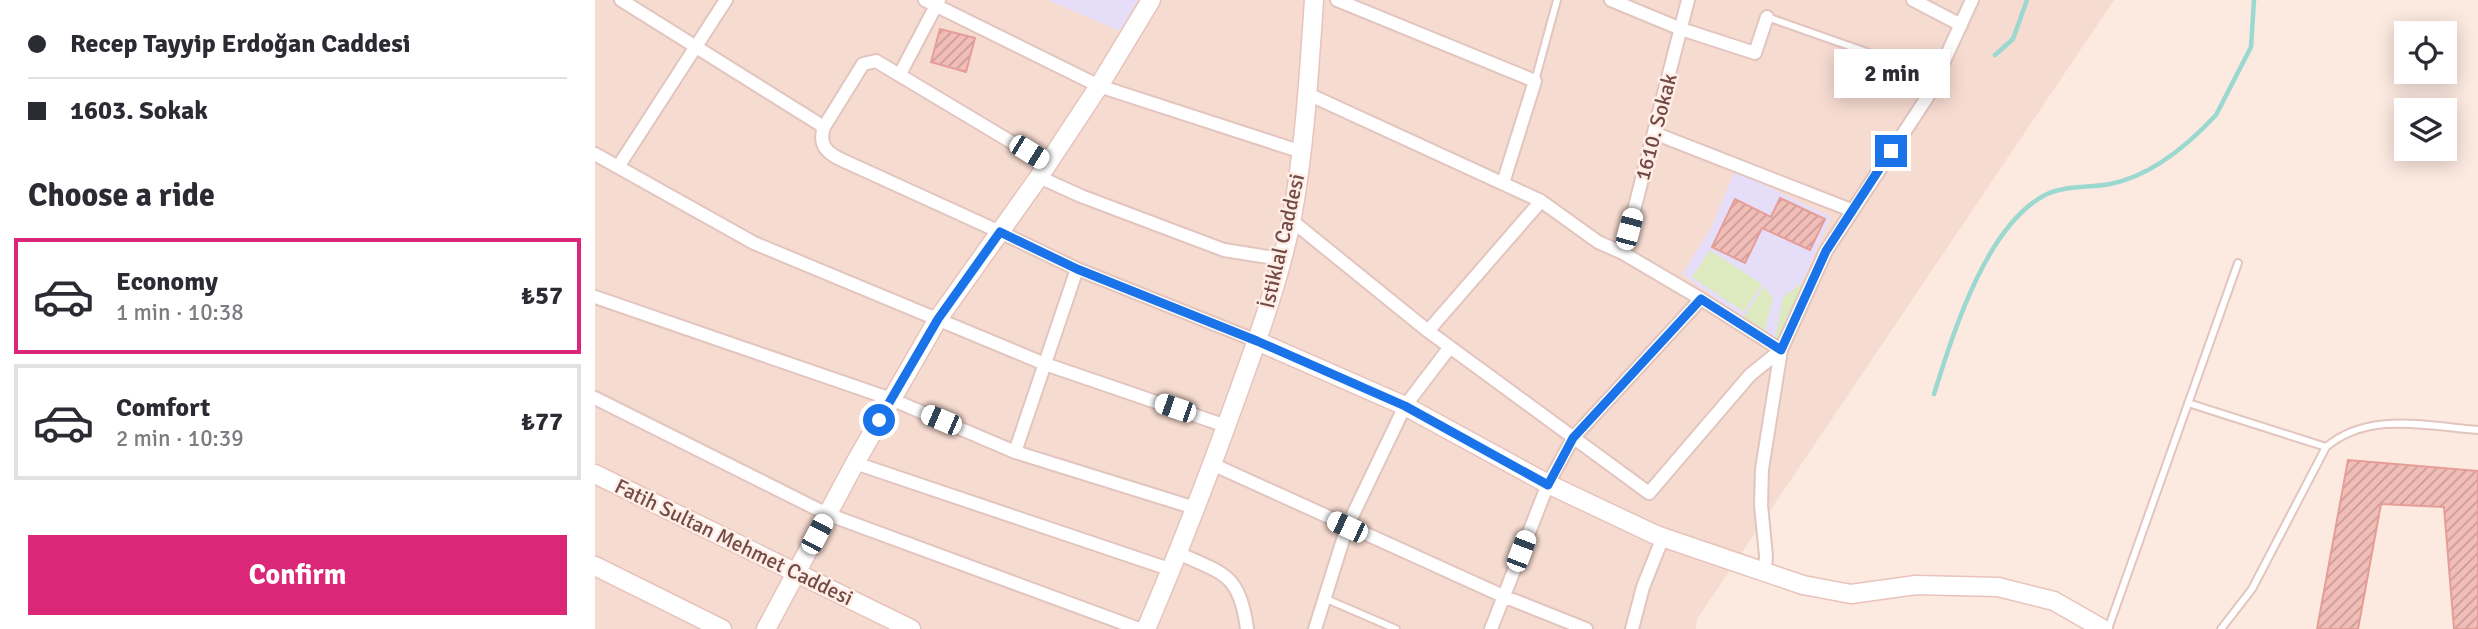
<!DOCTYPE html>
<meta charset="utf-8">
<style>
body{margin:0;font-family:Signika,sans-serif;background:#f2f2f3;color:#2b2b33;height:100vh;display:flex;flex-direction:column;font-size:26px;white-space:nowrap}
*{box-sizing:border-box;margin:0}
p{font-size:23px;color:#7c7c81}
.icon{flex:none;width:38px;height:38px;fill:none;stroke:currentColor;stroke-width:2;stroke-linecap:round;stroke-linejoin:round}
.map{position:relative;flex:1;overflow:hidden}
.side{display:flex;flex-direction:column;background:#fff;width:595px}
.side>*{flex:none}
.guide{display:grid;align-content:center;height:154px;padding:0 28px;background:#fff}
.fabs{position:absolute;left:1799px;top:21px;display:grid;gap:14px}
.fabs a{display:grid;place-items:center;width:63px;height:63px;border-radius:0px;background:#fff;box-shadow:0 4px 18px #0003;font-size:35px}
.end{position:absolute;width:32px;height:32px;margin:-16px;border:9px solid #1a73e8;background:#fff;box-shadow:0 0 0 4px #fff}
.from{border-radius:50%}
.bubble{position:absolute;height:49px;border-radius:0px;background:#fff;box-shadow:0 4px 18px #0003;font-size:23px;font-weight:800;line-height:49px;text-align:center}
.car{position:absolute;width:21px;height:42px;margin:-21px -10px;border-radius:9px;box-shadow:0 0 5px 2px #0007;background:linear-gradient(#fff 24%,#345 0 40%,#fff 0 76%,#345 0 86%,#fff 0)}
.guide b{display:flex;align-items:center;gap:24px;height:66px;font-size:26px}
.guide b+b{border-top:2px solid #e1e1e2}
.guide i{width:18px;height:18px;background:#2b2b33}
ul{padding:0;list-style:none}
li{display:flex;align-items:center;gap:21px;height:116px;margin:0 14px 10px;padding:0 14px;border:4px solid #e1e1e2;border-radius:0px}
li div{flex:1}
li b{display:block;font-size:26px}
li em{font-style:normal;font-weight:800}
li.active{border-color:#db2777}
li>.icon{width:63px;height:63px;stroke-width:1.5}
h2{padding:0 28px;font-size:32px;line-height:84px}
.action{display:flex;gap:14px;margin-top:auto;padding:14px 28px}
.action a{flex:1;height:80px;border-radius:0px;background:#db2777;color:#fff;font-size:28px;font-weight:800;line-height:80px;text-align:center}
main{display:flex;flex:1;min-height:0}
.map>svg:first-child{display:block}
</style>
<main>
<section class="side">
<div class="guide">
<b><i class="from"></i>Recep Tayyip Erdoğan Caddesi</b>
<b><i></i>1603. Sokak</b>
</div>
<h2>Choose a ride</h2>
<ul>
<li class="active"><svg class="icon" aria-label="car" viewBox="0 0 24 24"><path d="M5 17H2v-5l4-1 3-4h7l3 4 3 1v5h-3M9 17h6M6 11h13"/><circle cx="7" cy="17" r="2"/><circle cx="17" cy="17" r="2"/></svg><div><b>Economy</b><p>1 min · 10:38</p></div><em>₺57</em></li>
<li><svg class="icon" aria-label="car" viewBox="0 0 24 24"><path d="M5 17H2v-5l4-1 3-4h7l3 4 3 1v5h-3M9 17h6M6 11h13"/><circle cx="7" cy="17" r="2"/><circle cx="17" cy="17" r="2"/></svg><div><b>Comfort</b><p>2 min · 10:39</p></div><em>₺77</em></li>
</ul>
<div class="action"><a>Confirm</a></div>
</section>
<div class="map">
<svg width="1883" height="629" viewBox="0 0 1883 629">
<defs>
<pattern id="building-hatch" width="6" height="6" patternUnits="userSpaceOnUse" patternTransform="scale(1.75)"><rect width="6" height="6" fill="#f2bdb7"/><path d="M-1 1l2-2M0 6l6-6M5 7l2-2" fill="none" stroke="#c89c97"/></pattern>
</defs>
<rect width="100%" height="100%" fill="#fce9e0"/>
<!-- residential -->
<path fill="#f6dbd1" d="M0,0H1519L1102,619L1101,629H0Z"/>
<!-- education -->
<path fill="#e6ddf8" d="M453,0H543L525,31Z
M1140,171L1236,217L1207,283L1186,345L1087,274L1116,228Z"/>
<!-- grass -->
<path fill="#ddeabf" d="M1115,250L1167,284L1149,312L1097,277Z
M1207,283L1186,345L1180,340L1188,297Z
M1169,286L1178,298L1169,333L1148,318Z"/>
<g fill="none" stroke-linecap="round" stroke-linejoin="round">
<!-- stream -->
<path stroke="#9bd8cf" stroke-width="4.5" d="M1400,55L1418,39L1432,0
M1339,394C1358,334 1391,224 1452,194C1472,185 1494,188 1515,184C1556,176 1593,145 1621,115L1656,47L1659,0"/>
</g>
<!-- building -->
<path fill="url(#building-hatch)" stroke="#e59e97" stroke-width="2" d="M345,29L380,38L371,72L336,62Z
M1185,198L1230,219L1215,250L1167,228L1150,263L1117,247L1140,199L1176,217Z
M1753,460L1883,471V629H1859L1849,507L1786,504L1763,629H1722Z"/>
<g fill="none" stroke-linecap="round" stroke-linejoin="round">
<defs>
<path id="lane" d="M1172,17L1314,67L1340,80
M940,81L962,0
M1593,403L1731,447
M729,598L801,629
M1513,629L1643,263
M1626,629L1657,589L1731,447C1774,411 1831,426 1883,430"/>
<path id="street" d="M26,0L229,127
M330,0L504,86L707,152
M742,0L940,81L908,183
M1016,0L1086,29L1160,53L1172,17
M1318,0L1366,25
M305,74L344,0
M713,94L946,201L1003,242L1028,253L1106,299L1186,350
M1059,133L1256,210
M0,154L159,243L450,364L631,426
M453,164L281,61L268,64L229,127C223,145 232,153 247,160L405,232L482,269L662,341
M23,167L131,0
M444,177L486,196L629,250L686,259
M696,220L833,331L1054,493L1155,375L1186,350
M1028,253L1093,0
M0,297L296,399L420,452L600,508
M833,331L946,201
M0,398L232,514L544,629
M420,452L482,269
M260,463L577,570
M617,464L908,596L991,629
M583,553C629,574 645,574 652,629
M1170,572L1171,556L1166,505L1167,469L1186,350L1231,251L1333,96L1377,0
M720,629L752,527L810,406L855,347
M896,629L953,484L978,438L1106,299
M1037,629L1048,587L1068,537"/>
<path id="secondary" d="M662,341L810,406L953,484L1061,535L1208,585L1256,594L1321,585L1403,587L1459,601L1508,629
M0,474L316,629
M0,566L127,629
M171,629L260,463L343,319L444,177L504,86L556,0
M551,629C584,552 614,474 642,396C663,338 685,278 697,217C710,145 714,73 719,0"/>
</defs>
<!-- lane casing -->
<use href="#lane" stroke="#e3c5bf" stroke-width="10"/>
<!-- street casing -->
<use href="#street" stroke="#e3c5bf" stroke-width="16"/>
<!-- secondary casing -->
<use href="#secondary" stroke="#e8c3bc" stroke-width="21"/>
<!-- lane -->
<use href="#lane" stroke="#fff" stroke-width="6"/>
<!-- street -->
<use href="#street" stroke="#fff" stroke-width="12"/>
<!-- secondary -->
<use href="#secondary" stroke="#fff" stroke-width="18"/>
</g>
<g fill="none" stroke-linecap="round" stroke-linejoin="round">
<!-- route -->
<path stroke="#1a73e8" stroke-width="9" d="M284,420L343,319L405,232L482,269L662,341L810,406L953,485L978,438L1106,299L1186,350L1231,251L1296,151"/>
</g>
<g text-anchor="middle" stroke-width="5" stroke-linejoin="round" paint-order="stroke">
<!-- street labels -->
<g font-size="21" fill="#734a47" stroke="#ffeee6">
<text transform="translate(1061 127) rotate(-75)" y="7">1610. Sokak</text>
<text transform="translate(687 241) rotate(-77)" y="7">İstiklal Caddesi</text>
<text transform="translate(139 542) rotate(26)" y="7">Fatih Sultan Mehmet Caddesi</text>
</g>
</g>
</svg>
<div class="fabs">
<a><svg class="icon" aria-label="locate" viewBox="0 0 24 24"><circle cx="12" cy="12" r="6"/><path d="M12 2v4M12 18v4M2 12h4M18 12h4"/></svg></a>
<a><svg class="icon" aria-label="layers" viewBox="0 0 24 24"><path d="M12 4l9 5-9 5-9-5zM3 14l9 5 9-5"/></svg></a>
</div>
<i class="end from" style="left:284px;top:420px"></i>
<i class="end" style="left:1296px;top:151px"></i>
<div class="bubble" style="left:1239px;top:49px;width:116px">2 min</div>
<i class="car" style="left:434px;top:152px;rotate:122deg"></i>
<i class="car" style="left:1034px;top:229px;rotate:15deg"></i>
<i class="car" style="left:580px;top:408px;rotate:289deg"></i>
<i class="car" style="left:346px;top:420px;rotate:293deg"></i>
<i class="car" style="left:752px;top:527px;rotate:295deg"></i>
<i class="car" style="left:222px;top:534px;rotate:28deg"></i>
<i class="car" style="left:926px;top:551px;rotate:21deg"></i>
</div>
</main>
